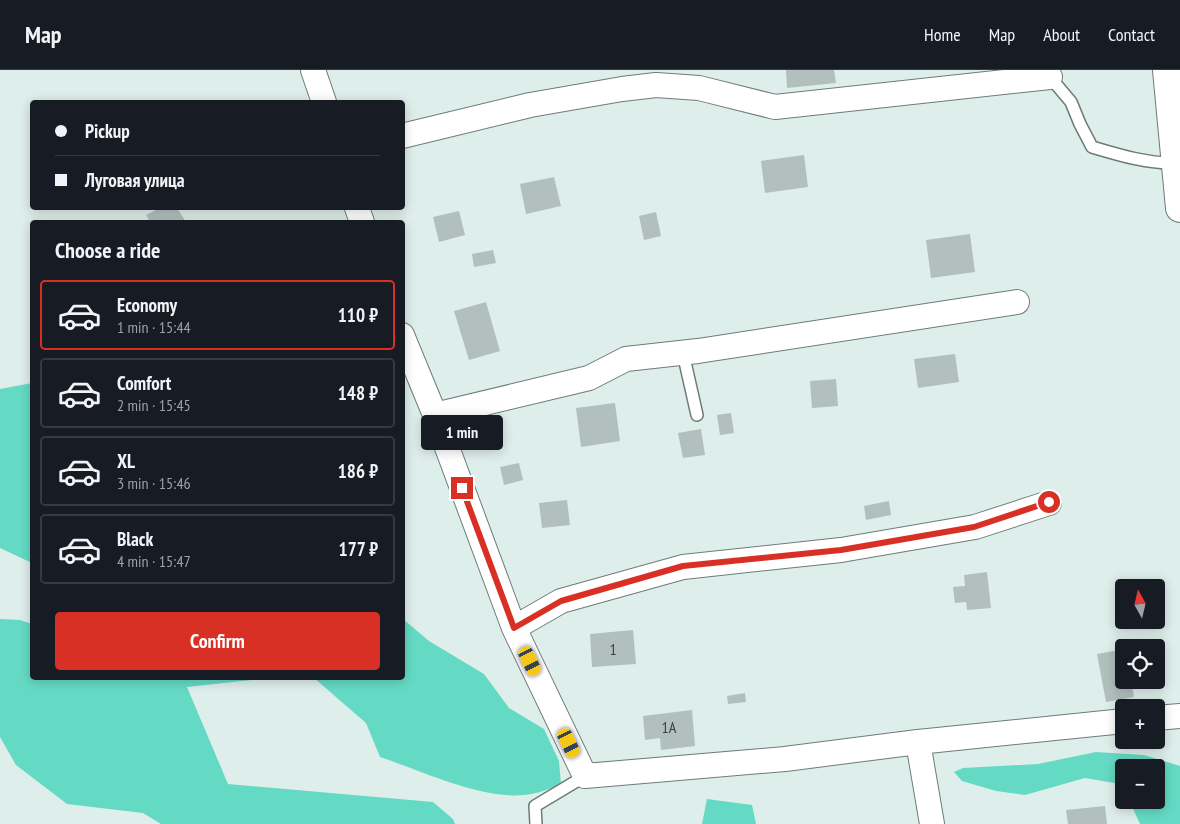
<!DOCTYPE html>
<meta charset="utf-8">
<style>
body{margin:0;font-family:"PT Sans Narrow",sans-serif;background:#20242c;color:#f1f3f6;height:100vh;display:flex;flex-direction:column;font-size:19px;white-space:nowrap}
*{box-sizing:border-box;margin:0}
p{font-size:16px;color:#9ea1a6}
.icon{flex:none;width:28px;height:28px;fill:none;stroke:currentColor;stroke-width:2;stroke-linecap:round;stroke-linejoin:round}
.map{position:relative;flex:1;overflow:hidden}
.drawer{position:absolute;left:30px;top:150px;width:375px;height:460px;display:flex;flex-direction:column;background:#171b24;border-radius:5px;box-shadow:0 2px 12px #0003}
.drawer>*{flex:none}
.banner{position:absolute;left:30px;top:30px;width:375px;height:110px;border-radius:5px;box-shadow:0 2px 12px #0003;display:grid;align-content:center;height:110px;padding:0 25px;background:#171b24}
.needle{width:32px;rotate:352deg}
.buttons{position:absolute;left:1115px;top:509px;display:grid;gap:10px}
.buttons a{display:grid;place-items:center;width:50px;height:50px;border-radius:5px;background:#171b24;box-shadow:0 2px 12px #0003;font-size:25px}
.end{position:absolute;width:22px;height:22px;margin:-11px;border:6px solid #d93025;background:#fff;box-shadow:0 0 0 2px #fff}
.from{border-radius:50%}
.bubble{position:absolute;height:35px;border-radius:5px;background:#171b24;box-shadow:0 2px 12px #0003;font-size:16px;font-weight:800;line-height:35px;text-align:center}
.car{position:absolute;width:15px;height:30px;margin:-15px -8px;border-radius:6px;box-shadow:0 0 4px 1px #0007;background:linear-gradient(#f5c518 24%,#345 0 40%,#f5c518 0 76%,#345 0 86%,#f5c518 0)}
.banner b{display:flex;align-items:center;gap:18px;height:48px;font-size:19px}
.banner b+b{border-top:1px solid #363941}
.banner i{width:12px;height:12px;background:#f1f3f6}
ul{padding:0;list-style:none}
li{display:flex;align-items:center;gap:15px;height:70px;margin:0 10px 8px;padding:0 15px;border:2px solid #363941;border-radius:5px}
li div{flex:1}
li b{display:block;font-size:19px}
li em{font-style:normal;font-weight:800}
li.current{border-color:#d93025}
li>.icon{width:45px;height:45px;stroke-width:1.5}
h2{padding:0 25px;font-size:22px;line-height:60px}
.button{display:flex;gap:10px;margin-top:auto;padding:10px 25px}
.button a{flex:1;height:58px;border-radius:5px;background:#d93025;color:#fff;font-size:20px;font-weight:800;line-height:58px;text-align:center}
header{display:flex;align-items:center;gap:30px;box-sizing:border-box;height:70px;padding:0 25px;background:#171b24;border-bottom:1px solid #363941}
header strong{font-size:24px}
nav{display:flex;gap:28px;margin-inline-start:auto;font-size:18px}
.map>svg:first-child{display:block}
</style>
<header>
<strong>Map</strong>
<nav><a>Home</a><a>Map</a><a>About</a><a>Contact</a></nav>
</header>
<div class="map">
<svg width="1180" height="754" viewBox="0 0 1180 754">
<rect width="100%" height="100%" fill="#deeeea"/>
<!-- green -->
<path fill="#64dac4" d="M32,313V493L0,478V319Z
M0,549L20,550L32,554V608H271L187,617L228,714L433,732L453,749L455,754H161L143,743L67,734L16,695L0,667Z
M403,549L429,571L484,604L509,638L544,659L559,691L561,714C549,719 537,724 524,725C480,729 422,701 380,687L366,653L314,608H402Z
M1096,682L1144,685L1180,696V754H1140L1129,730H1156V698H1124V720L1120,714L1085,708L1025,725L996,721L962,711L954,702L963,698L1038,694Z
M707,729L752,735L756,754H702Z"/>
<!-- building -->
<path fill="#b1c0bd" d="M786,0H834L836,13L787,18Z
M804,85L808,117L765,123L761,91Z
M554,107L561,136L526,144L520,114Z
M160,138H177L186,152H150L146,145Z
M459,141L465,165L439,172L433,147Z
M656,142L661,166L644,170L639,146Z
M970,164L975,202L931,208L926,170Z
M493,180L496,193L474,197L472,184Z
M486,232L500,281L469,290L454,241Z
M955,284L959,312L918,318L914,289Z
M836,309L838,336L812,338L810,311Z
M615,333L620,371L581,377L576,338Z
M731,343L734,363L720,365L717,345Z
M701,359L705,385L683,388L678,363Z
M519,393L523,410L504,415L500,397Z
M567,430L570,455L542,458L539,433Z
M889,431L891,445L866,450L864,436Z
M987,502L991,538L967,540L966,532L955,533L953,517L965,516L964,505Z
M633,560L636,594L592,597L590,564Z
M1124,579V610H1131L1134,627L1106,632L1097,584Z
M745,623L746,632L728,634L727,626Z
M692,640L695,676L661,680L660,668L645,670L643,646Z
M1105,736L1107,754H1068L1066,740Z"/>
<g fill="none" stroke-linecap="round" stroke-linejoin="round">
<defs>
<path id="service" d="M1050,7L1071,32L1080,54L1092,77C1119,85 1148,94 1176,93
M683,283L697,345
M536,754L535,736L585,706"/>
<path id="minor" d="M313,0L324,32
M402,66L530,35L622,19L656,15L699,18L775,37L1050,7
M357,138L362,152
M402,265L435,345L514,558L585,706L785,689L918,672L1124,651
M435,345L589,308L626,289L698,281L1017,232
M514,558L561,531L683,497L841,480L975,457L1049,433
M1156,648L1180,646
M918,672L932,754"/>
<path id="secondary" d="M1167,0L1180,138"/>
</defs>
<!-- service casing -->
<use href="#service" stroke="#6e7c78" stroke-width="14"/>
<!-- minor casing -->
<use href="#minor" stroke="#6e7c78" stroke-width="26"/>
<!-- secondary casing -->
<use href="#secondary" stroke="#6e7c78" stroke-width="30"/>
<!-- service -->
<use href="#service" stroke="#fff" stroke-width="11"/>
<!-- minor -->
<use href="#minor" stroke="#fff" stroke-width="24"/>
<!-- secondary -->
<use href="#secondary" stroke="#fff" stroke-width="28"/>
</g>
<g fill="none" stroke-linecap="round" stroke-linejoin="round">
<!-- route -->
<path stroke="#d93025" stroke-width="6" d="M462,418L514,558L561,531L683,496L841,480L974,457L1049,432"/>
</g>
<g text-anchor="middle" stroke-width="5" stroke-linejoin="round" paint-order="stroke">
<!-- number labels -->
<g font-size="16" fill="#38403e">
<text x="613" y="585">1</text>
<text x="669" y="663">1А</text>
</g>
</g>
</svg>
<div class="buttons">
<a><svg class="needle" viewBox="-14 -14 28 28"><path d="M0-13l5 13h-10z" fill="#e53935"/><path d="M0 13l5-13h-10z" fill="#9ea1a6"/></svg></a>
<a><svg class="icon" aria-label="locate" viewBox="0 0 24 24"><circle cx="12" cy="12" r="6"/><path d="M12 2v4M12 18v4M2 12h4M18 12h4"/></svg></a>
<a>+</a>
<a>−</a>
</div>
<i class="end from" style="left:1049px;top:432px"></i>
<i class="end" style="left:462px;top:418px"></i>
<div class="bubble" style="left:421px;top:345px;width:82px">1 min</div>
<i class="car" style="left:530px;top:591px;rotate:154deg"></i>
<i class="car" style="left:569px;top:673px;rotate:154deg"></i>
<div class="banner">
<b><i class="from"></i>Pickup</b>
<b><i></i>Луговая улица</b>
</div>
<section class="drawer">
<h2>Choose a ride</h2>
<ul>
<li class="current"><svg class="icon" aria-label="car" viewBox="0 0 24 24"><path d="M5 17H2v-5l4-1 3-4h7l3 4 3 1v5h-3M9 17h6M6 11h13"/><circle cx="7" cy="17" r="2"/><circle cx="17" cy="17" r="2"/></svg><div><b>Economy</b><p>1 min · 15:44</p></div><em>110 ₽</em></li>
<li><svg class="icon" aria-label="car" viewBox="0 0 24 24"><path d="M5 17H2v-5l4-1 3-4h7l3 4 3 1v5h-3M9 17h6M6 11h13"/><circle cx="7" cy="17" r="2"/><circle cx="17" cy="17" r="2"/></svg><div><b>Comfort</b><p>2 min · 15:45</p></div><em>148 ₽</em></li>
<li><svg class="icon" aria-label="car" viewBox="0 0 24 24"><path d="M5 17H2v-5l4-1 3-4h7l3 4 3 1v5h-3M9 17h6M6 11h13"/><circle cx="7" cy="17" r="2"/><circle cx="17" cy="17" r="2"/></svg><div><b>XL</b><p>3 min · 15:46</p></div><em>186 ₽</em></li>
<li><svg class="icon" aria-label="car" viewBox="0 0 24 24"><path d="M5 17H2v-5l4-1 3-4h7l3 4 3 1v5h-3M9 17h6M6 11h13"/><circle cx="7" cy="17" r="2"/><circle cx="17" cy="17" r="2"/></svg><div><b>Black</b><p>4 min · 15:47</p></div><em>177 ₽</em></li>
</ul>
<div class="button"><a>Confirm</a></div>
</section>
</div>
